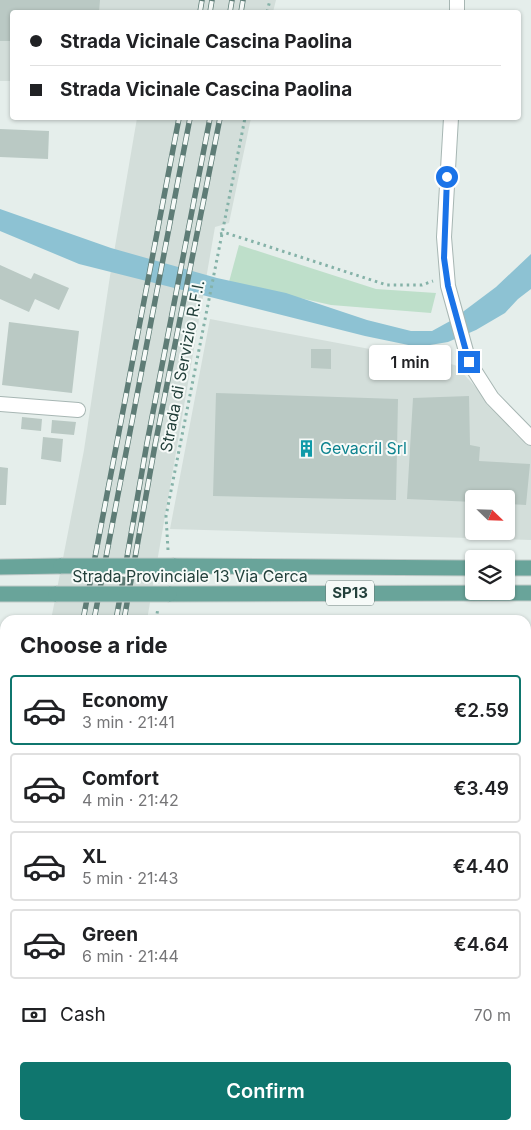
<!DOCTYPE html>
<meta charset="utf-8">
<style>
body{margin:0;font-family:Inter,sans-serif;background:#f2f2f2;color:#202124;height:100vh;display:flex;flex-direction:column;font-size:19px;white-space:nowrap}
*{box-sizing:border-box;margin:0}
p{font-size:16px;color:#757577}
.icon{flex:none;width:28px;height:28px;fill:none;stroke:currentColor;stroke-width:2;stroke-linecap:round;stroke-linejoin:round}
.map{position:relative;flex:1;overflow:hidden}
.sheet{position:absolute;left:0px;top:615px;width:531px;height:515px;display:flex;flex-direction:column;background:#fff;border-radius:15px 15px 0 0;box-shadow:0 1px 4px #0004}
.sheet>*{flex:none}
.banner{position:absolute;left:10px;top:10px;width:511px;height:110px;border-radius:5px;box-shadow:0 1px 4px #0004;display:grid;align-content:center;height:110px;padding:0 20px;background:#fff}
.needle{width:32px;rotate:113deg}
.buttons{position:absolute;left:465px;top:490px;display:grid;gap:10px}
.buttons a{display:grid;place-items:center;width:50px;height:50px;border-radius:5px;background:#fff;box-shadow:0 1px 4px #0004;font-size:25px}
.end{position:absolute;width:22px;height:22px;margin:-11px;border:6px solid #1a73e8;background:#fff;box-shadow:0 0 0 2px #fff}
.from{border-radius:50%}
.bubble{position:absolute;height:35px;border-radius:5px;background:#fff;box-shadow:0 1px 4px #0004;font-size:16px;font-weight:600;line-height:35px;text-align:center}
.banner b{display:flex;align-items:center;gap:18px;height:48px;font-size:19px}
.banner b+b{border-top:1px solid #e0e0e0}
.banner i{width:12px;height:12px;background:#202124}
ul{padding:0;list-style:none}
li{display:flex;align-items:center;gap:15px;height:70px;margin:0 10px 8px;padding:0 10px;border:2px solid #e0e0e0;border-radius:5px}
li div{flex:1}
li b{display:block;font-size:19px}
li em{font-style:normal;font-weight:600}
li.on{border-color:#0f766e}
li>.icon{width:45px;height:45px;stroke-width:1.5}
h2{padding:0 20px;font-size:22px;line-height:60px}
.pay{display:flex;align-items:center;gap:12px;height:55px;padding:0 20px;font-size:19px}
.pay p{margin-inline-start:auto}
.cta{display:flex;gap:10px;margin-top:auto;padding:10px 20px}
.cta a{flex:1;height:58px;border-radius:5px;background:#0f766e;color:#fff;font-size:20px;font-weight:600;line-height:58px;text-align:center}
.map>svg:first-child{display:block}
</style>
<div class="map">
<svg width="531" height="1130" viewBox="0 0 531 1130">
<rect width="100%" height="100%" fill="#e5eeeb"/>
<!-- built -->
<path fill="#d3deda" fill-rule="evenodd" d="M0,0H276L273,12H12V81H0Z
M137,118H251L229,223L215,227L147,620H51L84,450L110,276Z
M210,319L455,365L531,446V540L170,529ZM474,499H506V531H474Z
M5,876V1125H63L62,1130H0V908Z"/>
<!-- green -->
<path fill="#bedfca" d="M239,245L376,289L436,293L431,313L331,305L229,282Z
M5,842V876L0,908V845Z"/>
<!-- water -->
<path fill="#8dc2d3" d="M0,209L111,248L217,278L286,293L367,320L411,331H432L452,320L496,287L531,254V289L518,299L505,313L476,330L448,342L418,347L365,336L79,264L0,231Z"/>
<!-- building -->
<path fill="#bac9c4" d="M0,0H100L99,12H12V41H0Z
M0,129L49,131L48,159L0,157Z
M0,265L31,279L34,273L69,288L59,310L35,299L29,312L0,299Z
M9,322L79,331L72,393L2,385Z
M311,349H331V369L311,368Z
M216,393L398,399L396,500L213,496Z
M469,396L470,445L480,447L479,461L530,464L526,505L506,504V499H474V502L407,499L413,398Z
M22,417L42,419L41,431L21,429Z
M52,420L76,422L74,435L51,433Z
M43,437L63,439L61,462L41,459Z
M0,467L8,468L6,505H0Z"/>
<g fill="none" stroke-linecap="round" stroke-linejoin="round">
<defs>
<path id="service" d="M81,1130L82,1125"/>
<path id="minor" d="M457,12V0
M451,118L444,237L448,286L469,362L492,398L531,438
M0,404L78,410
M526,659H531
M0,677L5,681
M0,826L5,814"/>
<path id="primary" d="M174,566L474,568
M0,567L61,566
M506,568H531
M0,594H56
M169,594L531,593"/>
</defs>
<!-- service casing -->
<use href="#service" stroke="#a7b6b3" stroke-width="9"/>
<!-- minor casing -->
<use href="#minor" stroke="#a7b6b3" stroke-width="16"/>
<!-- primary casing -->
<use href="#primary" stroke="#c1cac8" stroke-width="17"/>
<!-- path -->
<path stroke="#85b2a8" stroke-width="3" stroke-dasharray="2.5 4" stroke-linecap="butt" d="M267,12L270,0
M220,234L226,233L248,240L387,285H422L433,281
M168,550L166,516L245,118
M156,620L158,608
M526,772L531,778
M142,1130L143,1125
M193,1130V1125"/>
<!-- service -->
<use href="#service" stroke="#fff" stroke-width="7"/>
<!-- minor -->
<use href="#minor" stroke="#fff" stroke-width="14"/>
<!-- primary -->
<use href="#primary" stroke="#69a49a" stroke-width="15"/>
<defs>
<path id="rail" d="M200,12L202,0
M210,12L212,0
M230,12L232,0
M241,12L243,0
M83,620L179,118
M94,620L190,118
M116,620L147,443L210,118
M124,620L155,445L220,118
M0,1082L5,1051
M4,1130L5,1124
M32,1130L33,1125
M44,1130L45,1125"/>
</defs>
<!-- rail casing -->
<use href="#rail" stroke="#5e7c76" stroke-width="5.5"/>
<!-- rail -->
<use href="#rail" stroke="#f6faf8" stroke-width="4" stroke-dasharray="11" stroke-linecap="butt"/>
<defs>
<path id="primary-bridge" d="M61,566H174
M56,594H169"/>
</defs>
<!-- primary-bridge casing -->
<use href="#primary-bridge" stroke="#c1cac8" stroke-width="17" stroke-linecap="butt"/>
<!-- primary-bridge -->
<use href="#primary-bridge" stroke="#69a49a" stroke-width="15"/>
</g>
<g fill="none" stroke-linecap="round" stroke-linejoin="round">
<!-- route -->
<path stroke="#1a73e8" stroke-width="6" d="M447,177L444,258L448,286L469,362"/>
</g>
<!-- icons -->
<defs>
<symbol id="building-bare" viewBox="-9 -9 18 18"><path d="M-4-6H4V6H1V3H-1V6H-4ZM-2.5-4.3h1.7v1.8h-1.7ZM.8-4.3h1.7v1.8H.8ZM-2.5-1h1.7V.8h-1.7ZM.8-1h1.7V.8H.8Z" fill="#0f9aa8" stroke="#f6faf8" stroke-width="2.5" paint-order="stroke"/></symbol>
</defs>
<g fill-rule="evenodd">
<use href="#building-bare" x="294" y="436" width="25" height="25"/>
</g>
<g text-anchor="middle" stroke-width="4" stroke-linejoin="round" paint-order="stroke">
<!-- shield labels -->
<rect fill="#f6faf8" stroke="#627874" stroke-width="1" x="326" y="580.5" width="48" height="25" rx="4"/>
<g font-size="15" font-weight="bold" fill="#23403b">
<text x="350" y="598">SP13</text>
</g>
<!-- street labels -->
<g font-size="16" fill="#23403b" stroke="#f6faf8">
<text transform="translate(182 366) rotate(-79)" y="6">Strada di Servizio R.F.I.</text>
<text x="190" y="582">Strada Provinciale 13 Via Cerca</text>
</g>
<!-- culture labels -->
<g font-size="16" fill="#0d838f" stroke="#f6faf8" text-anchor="start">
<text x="320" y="454">Gevacril Srl</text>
</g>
</g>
</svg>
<div class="buttons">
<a><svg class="needle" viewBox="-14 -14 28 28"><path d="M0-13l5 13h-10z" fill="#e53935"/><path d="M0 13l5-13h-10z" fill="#757577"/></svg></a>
<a><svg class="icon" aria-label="layers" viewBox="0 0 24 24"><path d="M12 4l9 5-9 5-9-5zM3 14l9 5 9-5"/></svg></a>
</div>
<i class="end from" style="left:447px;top:177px"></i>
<i class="end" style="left:469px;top:362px"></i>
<div class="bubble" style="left:369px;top:345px;width:82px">1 min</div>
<div class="banner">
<b><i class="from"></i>Strada Vicinale Cascina Paolina</b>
<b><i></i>Strada Vicinale Cascina Paolina</b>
</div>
<section class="sheet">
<h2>Choose a ride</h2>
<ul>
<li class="on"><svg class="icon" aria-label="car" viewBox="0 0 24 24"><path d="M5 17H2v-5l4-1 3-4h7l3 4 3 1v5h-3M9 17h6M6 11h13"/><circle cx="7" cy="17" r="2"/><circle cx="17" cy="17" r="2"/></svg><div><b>Economy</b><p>3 min · 21:41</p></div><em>€2.59</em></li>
<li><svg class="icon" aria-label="car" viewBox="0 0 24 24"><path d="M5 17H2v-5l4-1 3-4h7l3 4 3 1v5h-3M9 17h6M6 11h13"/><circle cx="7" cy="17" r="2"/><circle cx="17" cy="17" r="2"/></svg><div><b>Comfort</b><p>4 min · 21:42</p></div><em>€3.49</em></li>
<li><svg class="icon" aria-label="car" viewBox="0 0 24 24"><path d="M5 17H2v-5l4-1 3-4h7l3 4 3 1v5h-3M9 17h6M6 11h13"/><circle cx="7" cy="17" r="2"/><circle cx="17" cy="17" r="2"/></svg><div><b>XL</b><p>5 min · 21:43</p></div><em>€4.40</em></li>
<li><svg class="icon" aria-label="car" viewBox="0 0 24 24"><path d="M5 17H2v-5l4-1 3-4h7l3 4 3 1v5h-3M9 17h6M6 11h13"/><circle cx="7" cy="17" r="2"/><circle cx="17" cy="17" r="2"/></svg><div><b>Green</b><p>6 min · 21:44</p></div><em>€4.64</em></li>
</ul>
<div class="pay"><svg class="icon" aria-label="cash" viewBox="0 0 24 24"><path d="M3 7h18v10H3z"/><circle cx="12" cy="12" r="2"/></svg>Cash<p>70 m</p></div>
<div class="cta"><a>Confirm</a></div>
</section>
</div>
